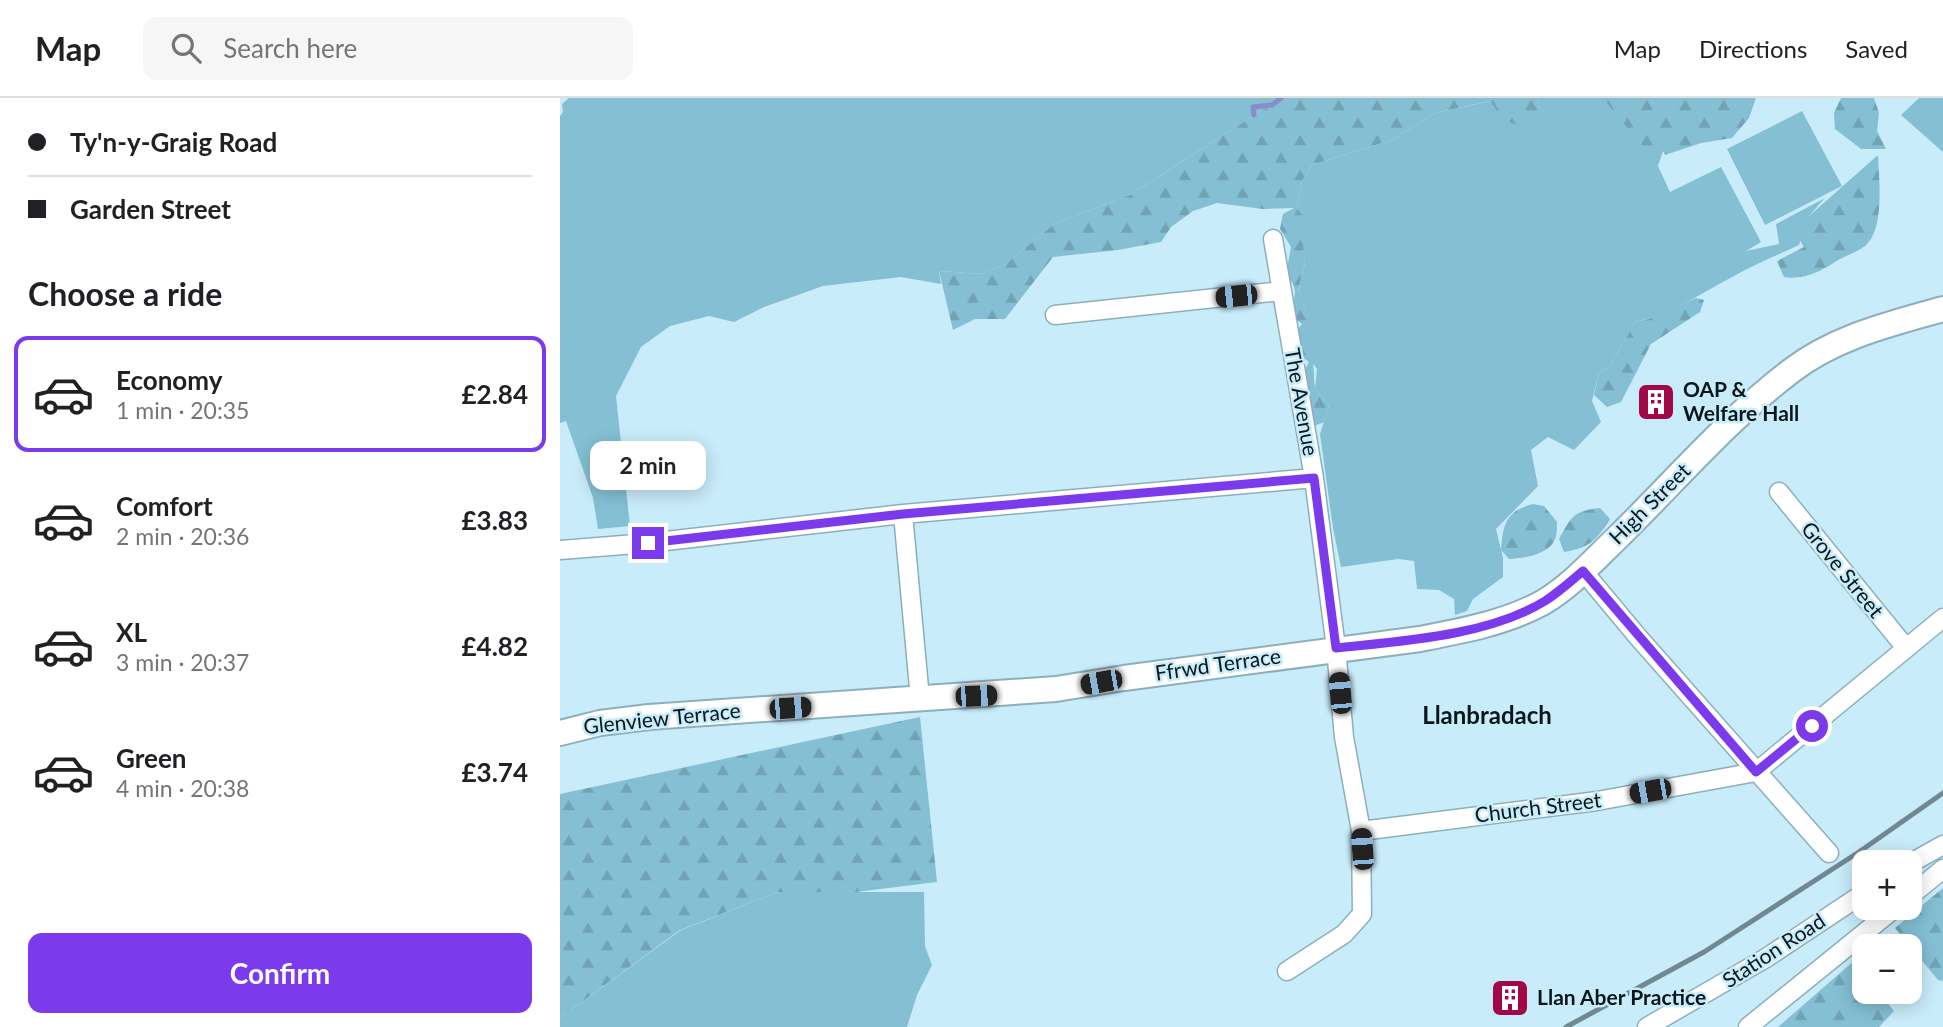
<!DOCTYPE html>
<meta charset="utf-8">
<style>
body{margin:0;font-family:Lato,sans-serif;background:#f6f6f6;color:#202124;height:100vh;display:flex;flex-direction:column;font-size:26px;white-space:nowrap}
*{box-sizing:border-box;margin:0}
p{font-size:23px;color:#757577}
.icon{flex:none;width:38px;height:38px;fill:none;stroke:currentColor;stroke-width:2;stroke-linecap:round;stroke-linejoin:round}
.map{position:relative;flex:1;overflow:hidden}
.drawer{display:flex;flex-direction:column;background:#fff;width:560px}
.drawer>*{flex:none}
.banner{display:grid;align-content:center;height:154px;padding:0 28px;background:#fff}
.fabs{position:absolute;left:1292px;top:752px;display:grid;gap:14px}
.fabs a{display:grid;place-items:center;width:70px;height:70px;border-radius:14px;background:#fff;box-shadow:0 4px 18px #0003;font-size:35px}
.end{position:absolute;width:32px;height:32px;margin:-16px;border:9px solid #7c3aed;background:#fff;box-shadow:0 0 0 4px #fff}
.from{border-radius:50%}
.bubble{position:absolute;height:49px;border-radius:14px;background:#fff;box-shadow:0 4px 18px #0003;font-size:23px;font-weight:700;line-height:49px;text-align:center}
.car{position:absolute;width:21px;height:42px;margin:-21px -10px;border-radius:9px;box-shadow:0 0 5px 2px #0007;background:linear-gradient(#222 24%,#8ab4d8 0 40%,#222 0 76%,#8ab4d8 0 86%,#222 0)}
.banner b{display:flex;align-items:center;gap:24px;height:66px;font-size:26px}
.banner b+b{border-top:2px solid #e0e0e0}
.banner i{width:18px;height:18px;background:#202124}
ul{padding:0;list-style:none}
li{display:flex;align-items:center;gap:21px;height:116px;margin:0 14px 10px;padding:0 14px;border:4px solid transparent;border-radius:14px}
li div{flex:1}
li b{display:block;font-size:26px}
li em{font-style:normal;font-weight:700}
li.on{border-color:#7c3aed}
li>.icon{width:63px;height:63px;stroke-width:1.5}
h2{padding:0 28px;font-size:32px;line-height:84px}
.button{display:flex;gap:14px;margin-top:auto;padding:14px 28px}
.button a{flex:1;height:80px;border-radius:14px;background:#7c3aed;color:#fff;font-size:28px;font-weight:700;line-height:80px;text-align:center}
header{display:flex;align-items:center;gap:42px;box-sizing:border-box;height:98px;padding:0 35px;background:#fff;border-bottom:2px solid #e0e0e0}
header strong{font-size:33px}
nav{display:flex;gap:38px;margin-inline-start:auto;font-size:24px}
.search{width:490px;height:63px;background:#f6f6f6;display:flex;align-items:center;gap:18px;box-sizing:border-box;padding:0 24px;border-radius:14px;color:#757577;font-size:26px}
main{display:flex;flex:1;min-height:0}
.map>svg:first-child{display:block}
</style>
<header>
<strong>Map</strong>
<div class="search"><svg class="icon" aria-label="search" viewBox="0 0 24 24"><circle cx="10" cy="10" r="6"/><path d="M15 15l6 6"/></svg>Search here</div>
<nav><a>Map</a><a>Directions</a><a>Saved</a></nav>
</header>
<main>
<section class="drawer">
<div class="banner">
<b><i class="from"></i>Ty'n-y-Graig Road</b>
<b><i></i>Garden Street</b>
</div>
<h2>Choose a ride</h2>
<ul>
<li class="on"><svg class="icon" aria-label="car" viewBox="0 0 24 24"><path d="M5 17H2v-5l4-1 3-4h7l3 4 3 1v5h-3M9 17h6M6 11h13"/><circle cx="7" cy="17" r="2"/><circle cx="17" cy="17" r="2"/></svg><div><b>Economy</b><p>1 min · 20:35</p></div><em>£2.84</em></li>
<li><svg class="icon" aria-label="car" viewBox="0 0 24 24"><path d="M5 17H2v-5l4-1 3-4h7l3 4 3 1v5h-3M9 17h6M6 11h13"/><circle cx="7" cy="17" r="2"/><circle cx="17" cy="17" r="2"/></svg><div><b>Comfort</b><p>2 min · 20:36</p></div><em>£3.83</em></li>
<li><svg class="icon" aria-label="car" viewBox="0 0 24 24"><path d="M5 17H2v-5l4-1 3-4h7l3 4 3 1v5h-3M9 17h6M6 11h13"/><circle cx="7" cy="17" r="2"/><circle cx="17" cy="17" r="2"/></svg><div><b>XL</b><p>3 min · 20:37</p></div><em>£4.82</em></li>
<li><svg class="icon" aria-label="car" viewBox="0 0 24 24"><path d="M5 17H2v-5l4-1 3-4h7l3 4 3 1v5h-3M9 17h6M6 11h13"/><circle cx="7" cy="17" r="2"/><circle cx="17" cy="17" r="2"/></svg><div><b>Green</b><p>4 min · 20:38</p></div><em>£3.74</em></li>
</ul>
<div class="button"><a>Confirm</a></div>
</section>
<div class="map">
<svg width="1383" height="929" viewBox="0 0 1383 929">
<defs>
<pattern id="forest-firs" width="22" height="20" patternUnits="userSpaceOnUse" patternTransform="scale(1.75)"><rect width="22" height="20" fill="#84bfd4"/><path d="M5 1l3.5 6h-7zM16 11l3.5 6h-7z" fill="#71a3b5"/></pattern>
</defs>
<rect width="100%" height="100%" fill="#c9ecfa"/>
<!-- green -->
<path fill="#84bfd4" d="M9,0H721L570,97L494,126L443,168L421,176L379,173L381,186L341,179L263,188L204,209L174,224L149,218L110,228L81,249L56,298L70,428L38,431L33,400L6,323L0,325V18L3,14L2,6Z
M978,0H1047L1098,68L1110,94L1161,69L1201,144L1186,153L1219,146L1216,126L1265,100L1249,118L1239,147C1218,157 1195,166 1174,178C1142,195 1111,216 1075,224L1050,268L1039,275L1032,303L1041,324L1014,352L988,339L971,352L978,388L936,431L943,460V479L913,501L907,513L895,517L894,501L879,492L857,491L854,463L838,461L781,469L773,430L760,336L769,307L755,291L757,271L752,264L745,211L738,195L745,165L737,110L742,83L752,67L832,42L875,15L931,3L943,21L981,22Z
M1359,0H1383V54L1341,17Z
M1242,13L1282,88L1205,127L1167,51Z
M218,794H364L365,848L372,867L357,897L347,929H0V920L121,832Z"/>
<!-- forest -->
<path fill="url(#forest-firs)" d="M721,0H978L982,24L963,30L943,21L930,3L875,15L832,42L752,67L742,83L737,110L751,129L743,146L745,165L738,194L745,211L755,247L753,264L755,291L769,307L764,324L752,329L739,283L749,264L733,252L736,233L742,226L728,215C736,197 739,192 726,176L731,149L720,131L723,116L734,110L703,111L657,105L633,113L611,129L601,144L558,152L493,159L445,221H415L393,232L379,173L421,176L443,168L494,126L570,97Z
M1043,0H1196L1189,20L1172,40L1141,45L1105,57L1103,53L1098,68Z
M1281,0H1314L1319,15L1317,33L1326,51H1301L1275,31L1274,15Z
M1318,57C1319,81 1325,132 1305,148C1296,155 1284,158 1275,164C1260,174 1242,182 1224,179L1217,163L1244,149L1239,140L1249,118Z
M1136,200L1144,202L1140,214L1091,246L1061,304L1047,309L1034,297L1039,275L1050,268L1075,224L1088,221Z
M973,406L984,408L997,424C997,429 997,437 995,441C989,457 964,460 949,461L941,452C943,426 946,413 973,406Z
M1040,410L1050,421C1036,443 1029,450 1004,454L999,441C1012,418 1013,413 1040,410Z
M360,619L377,784L296,794H218L120,832L0,920V696Z
M1383,790V883L1378,882L1335,830Z
M1295,862L1304,874V894H1319L1334,913L1319,929H1218Z"/>
<g fill="none" stroke-linecap="round" stroke-linejoin="round">
<!-- stream -->
<path stroke="#8a8dcb" stroke-width="5" d="M694,17L693,9L712,7L721,0"/>
<defs>
<path id="street" d="M713,141L754,380L776,550L784,639L801,733L802,816L784,836L727,873
M495,217L722,193
M1219,394L1346,550
M343,416L360,601
M0,452L88,445L343,416L754,380
M1023,473L1078,539L1269,755
M801,733L1037,703L1196,674L1383,520
M1349,766L1383,747
M1349,799L1383,771
M1087,929L1206,860L1304,795
M1188,929L1335,810"/>
<path id="secondary" d="M0,635L40,625L89,619L496,591L564,580L860,541C901,533 945,525 982,505C1011,488 1034,462 1058,439C1115,383 1168,321 1231,273C1275,239 1330,226 1383,211"/>
</defs>
<!-- street casing -->
<use href="#street" stroke="#8dafbc" stroke-width="21"/>
<!-- secondary casing -->
<use href="#secondary" stroke="#8dafbc" stroke-width="28"/>
<!-- street -->
<use href="#street" stroke="#fff" stroke-width="18"/>
<!-- secondary -->
<use href="#secondary" stroke="#fff" stroke-width="24"/>
<!-- rail -->
<path stroke="#6f8891" stroke-width="5" d="M1006,929L1144,854L1299,754L1383,695"/>
</g>
<g fill="none" stroke-linecap="round" stroke-linejoin="round">
<!-- route -->
<path stroke="#7c3aed" stroke-width="9" d="M88,445L343,416L754,380L776,550C842,543 928,538 985,503C999,494 1011,483 1023,473L1196,674L1252,628"/>
</g>
<!-- icons -->
<defs>
<symbol id="building-square" viewBox="-11 -11 22 22"><rect x="-9" y="-9" width="18" height="18" rx="4" fill="#a20845" stroke="#c9ecfa"/><path d="M-4-6H4V6H1V3H-1V6H-4ZM-2.5-4.3h1.7v1.8h-1.7ZM.8-4.3h1.7v1.8H.8ZM-2.5-1h1.7V.8h-1.7ZM.8-1h1.7V.8H.8Z" fill="#fff"/></symbol>
</defs>
<g fill-rule="evenodd">
<use href="#building-square" x="1074" y="282" width="44" height="44"/>
<use href="#building-square" x="928" y="878" width="44" height="44"/>
</g>
<g text-anchor="middle" stroke-width="5" stroke-linejoin="round" paint-order="stroke">
<!-- poi labels -->
<g font-size="21" font-weight="bold" fill="#09161b" stroke="#c9ecfa" text-anchor="start">
<text x="1123" y="299">OAP &amp;<tspan x="1123" dy="24">Welfare Hall</tspan></text>
<text x="977" y="907">Llan Aber Practice</text>
</g>
<!-- street labels -->
<g font-size="21" fill="#09161b" stroke="#c9ecfa">
<text transform="translate(741 304) rotate(80)" y="7">The Avenue</text>
<text transform="translate(1090 406) rotate(-45)" y="7">High Street</text>
<text transform="translate(1282 472) rotate(51)" y="7">Grove Street</text>
<text transform="translate(658 567) rotate(-8)" y="7">Ffrwd Terrace</text>
<text transform="translate(102 621) rotate(-6)" y="7">Glenview Terrace</text>
<text transform="translate(978 710) rotate(-7)" y="7">Church Street</text>
<text transform="translate(1214 853) rotate(-33)" y="7">Station Road</text>
</g>
<!-- quarter labels -->
<g font-size="24" font-weight="bold" fill="#09161b" stroke="#c9ecfa">
<text x="927" y="626">Llanbradach</text>
</g>
</g>
</svg>
<div class="fabs">
<a>+</a>
<a>−</a>
</div>
<i class="end from" style="left:1252px;top:628px"></i>
<i class="end" style="left:88px;top:445px"></i>
<div class="bubble" style="left:30px;top:343px;width:116px">2 min</div>
<i class="car" style="left:676px;top:198px;rotate:264deg"></i>
<i class="car" style="left:541px;top:584px;rotate:260deg"></i>
<i class="car" style="left:780px;top:595px;rotate:355deg"></i>
<i class="car" style="left:416px;top:598px;rotate:88deg"></i>
<i class="car" style="left:230px;top:610px;rotate:86deg"></i>
<i class="car" style="left:1090px;top:693px;rotate:260deg"></i>
<i class="car" style="left:802px;top:751px;rotate:356deg"></i>
</div>
</main>
